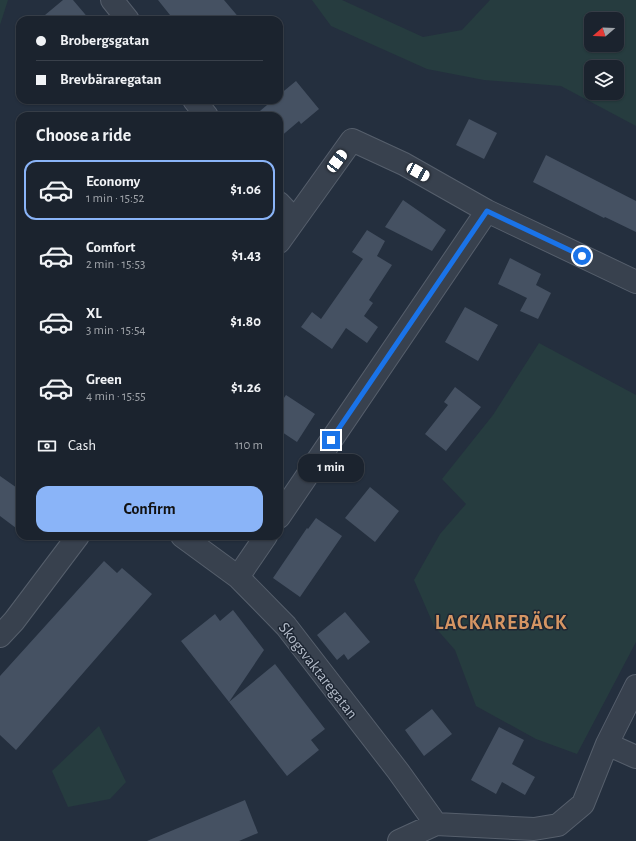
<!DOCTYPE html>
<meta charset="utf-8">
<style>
body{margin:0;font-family:"Alegreya Sans",sans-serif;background:#282f3a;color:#f1f3f6;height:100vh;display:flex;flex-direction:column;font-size:15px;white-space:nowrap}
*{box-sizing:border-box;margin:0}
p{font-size:13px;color:#a0a4aa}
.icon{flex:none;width:22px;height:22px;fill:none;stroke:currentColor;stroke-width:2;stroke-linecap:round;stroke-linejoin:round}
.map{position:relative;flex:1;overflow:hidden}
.drawer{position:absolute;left:16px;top:112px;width:267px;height:428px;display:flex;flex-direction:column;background:#1b232e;border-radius:12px;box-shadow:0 1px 3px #0004,0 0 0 1px #39404a}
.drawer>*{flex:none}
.guide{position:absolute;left:16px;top:16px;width:267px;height:88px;border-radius:12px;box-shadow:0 1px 3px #0004,0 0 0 1px #39404a;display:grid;align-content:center;height:88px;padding:0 20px;background:#1b232e}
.needle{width:26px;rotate:251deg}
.tools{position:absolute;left:584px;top:12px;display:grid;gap:8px}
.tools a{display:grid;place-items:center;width:40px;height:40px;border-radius:8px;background:#1b232e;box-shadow:0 1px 3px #0004,0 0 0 1px #39404a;font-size:20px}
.end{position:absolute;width:18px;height:18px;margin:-9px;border:5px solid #1a73e8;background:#fff;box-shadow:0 0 0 2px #fff}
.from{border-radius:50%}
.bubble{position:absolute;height:28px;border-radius:12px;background:#1b232e;box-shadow:0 1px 3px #0004,0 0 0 1px #39404a;font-size:13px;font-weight:700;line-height:28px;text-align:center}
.car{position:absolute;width:12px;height:24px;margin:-12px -6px;border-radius:5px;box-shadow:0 0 3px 1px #0007;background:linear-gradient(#fff 24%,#345 0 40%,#fff 0 76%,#345 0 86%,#fff 0)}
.guide b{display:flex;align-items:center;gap:14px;height:38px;font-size:15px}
.guide b+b{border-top:1px solid #39404a}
.guide i{width:10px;height:10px;background:#f1f3f6}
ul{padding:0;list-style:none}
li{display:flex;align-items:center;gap:12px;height:60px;margin:0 8px 6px;padding:0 12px;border:2px solid transparent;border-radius:12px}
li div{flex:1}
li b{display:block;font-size:15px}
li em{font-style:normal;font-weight:700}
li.on{border-color:#8ab4f8}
li>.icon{width:36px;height:36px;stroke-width:1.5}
h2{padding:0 20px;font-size:18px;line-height:48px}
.pay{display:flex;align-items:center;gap:10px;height:44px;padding:0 20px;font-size:15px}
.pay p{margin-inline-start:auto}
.cta{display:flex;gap:8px;margin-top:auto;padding:8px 20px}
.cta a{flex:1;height:46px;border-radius:12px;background:#8ab4f8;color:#111;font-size:16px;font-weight:700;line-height:46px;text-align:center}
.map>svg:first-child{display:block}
</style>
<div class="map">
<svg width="636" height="841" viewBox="0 0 636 841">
<rect width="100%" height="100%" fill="#242f3e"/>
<!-- green -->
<path fill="#263c3f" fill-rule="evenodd" d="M0,0H8L0,25Z
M312,0H342L423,37L462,30L490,0H636V126L561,86L484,80L427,69L331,26ZM591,19H617V45H591ZM591,67H617V93H591Z
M539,343L636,395V642L577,754L536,739L476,706L455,650L434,626L414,580L440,534L466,504L442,479L493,415Z
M99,726L126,782L110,799L68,807L52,771Z"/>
<!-- building -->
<path fill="#455162" d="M63,0H73L90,20H39Z
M158,0H224L241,20H174Z
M296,81L319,109L301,124L299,121L279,138V116H254L273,100H279V95Z
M469,119L497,133L484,159L456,145Z
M546,155L636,201V232L605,217L604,218L533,182Z
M403,200L446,230L432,251L385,227Z
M367,230L385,241L377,256L392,265L369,300L373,303L364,316L378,327L367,343L346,328L332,349L301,327L312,312L321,319L363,259L352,252Z
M510,258L541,274L536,285L551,293L538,319L520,311L527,298L498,284Z
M465,307L498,325L478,361L445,342Z
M455,387L481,407L446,451L425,434L448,405L444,402Z
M286,395L315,414L297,442L279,430V405Z
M0,476L20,490V531L0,516Z
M370,487L399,511L375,542L345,518Z
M316,518L342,536L300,597L273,578L307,528L308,529Z
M104,561L117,573L122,568L152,594L16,750L0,735V676Z
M233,610L264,650L229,702L181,641L215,614L220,621Z
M345,612L370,642L348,660L344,654L337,660L317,635Z
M275,664L325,729L311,740L319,750L287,776L229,702Z
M432,709L452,734L424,756L405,730Z
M499,727L524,740L512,764L535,777L525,795L502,782L496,794L471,780Z
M245,800L258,833L239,841H147Z"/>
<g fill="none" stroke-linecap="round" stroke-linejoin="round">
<defs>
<path id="street" d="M112,0L128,20
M194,100L207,116
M279,203L294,219
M279,242L352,140L404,164L487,211L636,282
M279,517L487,211
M182,536L238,577L286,626L398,771L436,824
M238,577L266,536
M0,636L14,621L78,536
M607,744L636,757
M399,841L436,824L534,829L558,825L583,804L607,744L636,686"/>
</defs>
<!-- street casing -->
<use href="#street" stroke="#565f6c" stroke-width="24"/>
<!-- street -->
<use href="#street" stroke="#38414e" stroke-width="22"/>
</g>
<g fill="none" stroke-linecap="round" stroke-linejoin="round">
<!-- route -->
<path stroke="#1a73e8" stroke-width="5" d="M331,440L487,211L582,256"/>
</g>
<g text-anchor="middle" stroke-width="3" stroke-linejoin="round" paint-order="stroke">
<!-- street labels -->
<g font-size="16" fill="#b4bcc9" stroke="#1d2633">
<text transform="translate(319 670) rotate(52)" y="6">Skogsvaktaregatan</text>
</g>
<!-- district labels -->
<g font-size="20" font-weight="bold" letter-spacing="1" fill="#d59563" stroke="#1d2633">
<text x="501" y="629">LACKAREBÄCK</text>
</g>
</g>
</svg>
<div class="tools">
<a><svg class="needle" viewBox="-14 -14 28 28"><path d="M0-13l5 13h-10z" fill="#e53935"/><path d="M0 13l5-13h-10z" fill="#a0a4aa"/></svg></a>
<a><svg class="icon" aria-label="layers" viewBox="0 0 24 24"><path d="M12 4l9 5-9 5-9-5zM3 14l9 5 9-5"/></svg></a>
</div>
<i class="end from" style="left:582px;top:256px"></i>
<i class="end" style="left:331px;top:440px"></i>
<div class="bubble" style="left:298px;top:454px;width:66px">1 min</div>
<i class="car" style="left:337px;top:161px;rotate:37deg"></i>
<i class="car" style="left:418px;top:172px;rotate:119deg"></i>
<div class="guide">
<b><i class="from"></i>Brobergsgatan</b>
<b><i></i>Brevbäraregatan</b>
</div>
<section class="drawer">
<h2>Choose a ride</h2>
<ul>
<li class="on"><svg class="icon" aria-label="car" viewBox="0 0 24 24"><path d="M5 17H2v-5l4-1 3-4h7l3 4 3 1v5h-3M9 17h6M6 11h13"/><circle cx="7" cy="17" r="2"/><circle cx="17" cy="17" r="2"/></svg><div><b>Economy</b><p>1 min · 15:52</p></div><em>$1.06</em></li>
<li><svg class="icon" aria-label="car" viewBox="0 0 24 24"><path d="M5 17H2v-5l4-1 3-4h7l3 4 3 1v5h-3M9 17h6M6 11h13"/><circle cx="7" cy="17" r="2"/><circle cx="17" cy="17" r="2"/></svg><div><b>Comfort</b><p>2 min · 15:53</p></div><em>$1.43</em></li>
<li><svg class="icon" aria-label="car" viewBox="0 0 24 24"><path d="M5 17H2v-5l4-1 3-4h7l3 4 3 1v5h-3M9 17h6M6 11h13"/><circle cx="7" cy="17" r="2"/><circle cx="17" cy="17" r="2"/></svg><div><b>XL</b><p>3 min · 15:54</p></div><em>$1.80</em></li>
<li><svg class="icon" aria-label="car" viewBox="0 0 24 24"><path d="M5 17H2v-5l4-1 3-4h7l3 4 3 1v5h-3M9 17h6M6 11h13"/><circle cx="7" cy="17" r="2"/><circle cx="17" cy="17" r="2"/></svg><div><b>Green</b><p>4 min · 15:55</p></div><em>$1.26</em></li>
</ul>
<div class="pay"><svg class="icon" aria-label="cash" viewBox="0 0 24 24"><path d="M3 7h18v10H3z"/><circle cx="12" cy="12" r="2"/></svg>Cash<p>110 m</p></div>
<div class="cta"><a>Confirm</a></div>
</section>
</div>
